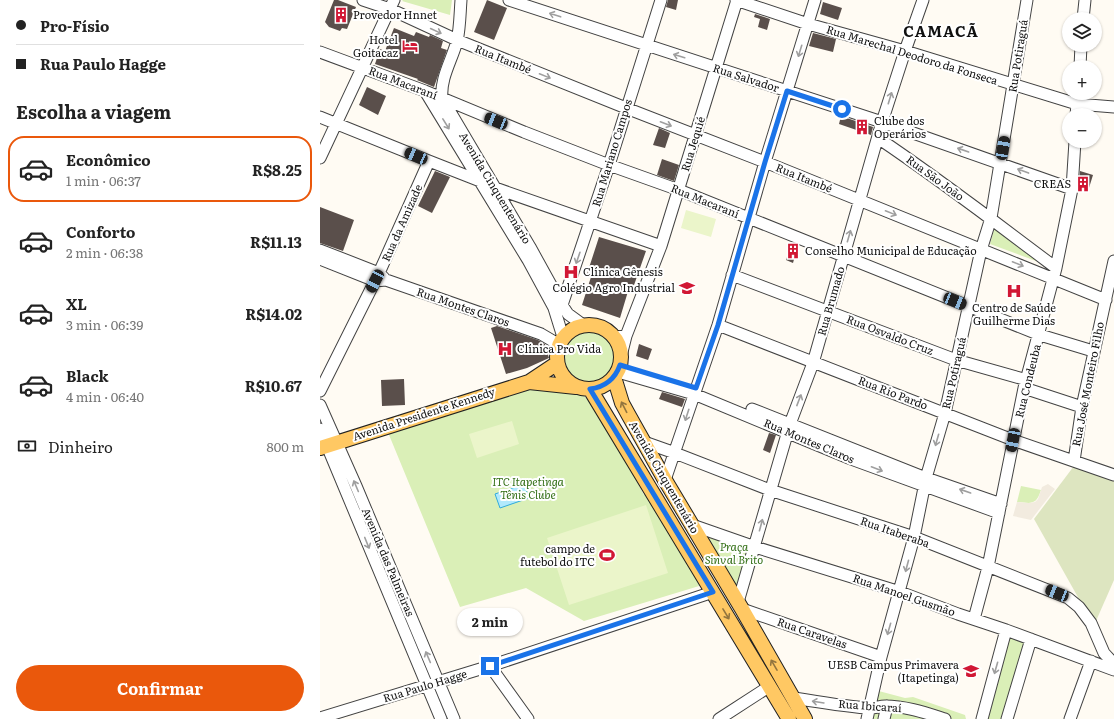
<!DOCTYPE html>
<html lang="pt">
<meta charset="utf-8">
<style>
body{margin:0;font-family:Literata,serif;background:#f2f2f2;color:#222;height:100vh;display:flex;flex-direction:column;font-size:15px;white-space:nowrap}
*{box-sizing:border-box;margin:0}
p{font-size:13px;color:#767676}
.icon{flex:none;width:22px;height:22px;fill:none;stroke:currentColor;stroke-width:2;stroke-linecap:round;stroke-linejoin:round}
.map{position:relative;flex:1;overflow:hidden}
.details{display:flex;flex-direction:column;background:#fff;width:320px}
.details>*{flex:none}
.banner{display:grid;align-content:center;height:88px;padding:0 16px;background:#fff}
.fabs{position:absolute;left:742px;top:12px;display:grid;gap:8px}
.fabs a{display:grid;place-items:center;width:40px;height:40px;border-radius:50%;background:#fff;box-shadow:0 1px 3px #0004;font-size:20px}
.end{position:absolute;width:18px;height:18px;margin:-9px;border:5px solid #1a73e8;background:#fff;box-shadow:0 0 0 2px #fff}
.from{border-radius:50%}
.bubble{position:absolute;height:28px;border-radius:14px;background:#fff;box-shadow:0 1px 3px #0004;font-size:13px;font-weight:700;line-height:28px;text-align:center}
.car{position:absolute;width:12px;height:24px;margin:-12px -6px;border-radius:5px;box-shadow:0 0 3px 1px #0007;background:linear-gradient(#222 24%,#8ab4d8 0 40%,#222 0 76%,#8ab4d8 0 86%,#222 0)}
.banner b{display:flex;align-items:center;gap:14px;height:38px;font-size:15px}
.banner b+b{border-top:1px solid #e0e0e0}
.banner i{width:10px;height:10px;background:#222}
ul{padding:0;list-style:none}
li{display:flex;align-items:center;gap:12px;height:66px;margin:0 8px 6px;padding:0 8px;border:2px solid transparent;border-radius:16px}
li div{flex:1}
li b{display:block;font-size:15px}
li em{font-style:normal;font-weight:700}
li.on{border-color:#ea580c}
li>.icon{width:36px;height:36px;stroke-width:1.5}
h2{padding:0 16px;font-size:18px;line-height:48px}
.pay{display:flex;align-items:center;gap:10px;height:44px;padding:0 16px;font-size:15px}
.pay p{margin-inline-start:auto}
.action{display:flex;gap:8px;margin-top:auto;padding:8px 16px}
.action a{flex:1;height:46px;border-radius:24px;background:#ea580c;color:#fff;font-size:16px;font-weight:700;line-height:46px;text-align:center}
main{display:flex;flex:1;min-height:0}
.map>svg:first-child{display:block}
</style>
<main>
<section class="details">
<div class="banner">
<b><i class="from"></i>Pro-Físio</b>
<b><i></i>Rua Paulo Hagge</b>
</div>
<h2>Escolha a viagem</h2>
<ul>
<li class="on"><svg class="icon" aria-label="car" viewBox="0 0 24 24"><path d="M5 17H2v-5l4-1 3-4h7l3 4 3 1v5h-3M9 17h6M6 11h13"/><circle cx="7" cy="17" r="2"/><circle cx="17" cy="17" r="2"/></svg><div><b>Econômico</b><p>1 min · 06:37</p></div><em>R$8.25</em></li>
<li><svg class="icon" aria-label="car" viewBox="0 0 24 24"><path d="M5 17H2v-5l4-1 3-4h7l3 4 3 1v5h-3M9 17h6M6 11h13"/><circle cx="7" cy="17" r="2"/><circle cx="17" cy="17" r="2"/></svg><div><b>Conforto</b><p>2 min · 06:38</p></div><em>R$11.13</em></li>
<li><svg class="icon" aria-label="car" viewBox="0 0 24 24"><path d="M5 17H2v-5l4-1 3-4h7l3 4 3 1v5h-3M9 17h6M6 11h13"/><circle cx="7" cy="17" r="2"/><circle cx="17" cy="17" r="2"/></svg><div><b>XL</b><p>3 min · 06:39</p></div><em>R$14.02</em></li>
<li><svg class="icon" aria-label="car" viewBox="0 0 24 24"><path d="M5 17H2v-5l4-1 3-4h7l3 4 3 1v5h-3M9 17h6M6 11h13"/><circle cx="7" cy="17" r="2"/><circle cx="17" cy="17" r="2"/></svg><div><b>Black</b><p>4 min · 06:40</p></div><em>R$10.67</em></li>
</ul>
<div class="pay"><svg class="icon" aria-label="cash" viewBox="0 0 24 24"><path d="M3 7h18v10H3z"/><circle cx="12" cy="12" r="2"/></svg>Dinheiro<p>800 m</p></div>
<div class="action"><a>Confirmar</a></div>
</section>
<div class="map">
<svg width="794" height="719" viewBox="0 0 794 719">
<rect width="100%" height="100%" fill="#fffbf3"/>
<!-- green -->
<path fill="#daefb7" d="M83,0H132L130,15L82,1Z
M677,219L735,268L670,244Z
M267,329C274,331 282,332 288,336C299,343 297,363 290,372C280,384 259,385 249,373C238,360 243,337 258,331C261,329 264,329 267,329Z
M213,382L256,389L279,409L324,495L334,490L389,583L264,621L206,588L140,607L67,430Z
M701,486L721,490C716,506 711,503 697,502Z
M380,524L433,543L419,593Z
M688,636L705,641L681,719H667Z
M555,690L585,698L593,697L645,715L646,719H547Z"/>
<!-- cemetery -->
<path fill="#dde5c0" d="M757,462L794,473V580L776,621L759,599L714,519Z"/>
<!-- pitch -->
<path fill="#ebf5ca" d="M366,210L396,219L391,237L361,228Z
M192,421L199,444L157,458L149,434Z
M326,505L348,573L249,605L227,538Z"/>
<!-- plaza -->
<path fill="#f2ebdf" d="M728,484L735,489L711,520L693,516L697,502L709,503L715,502L718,499L722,487Z"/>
<!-- water -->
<path fill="#b1e9fd" stroke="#30abdc" d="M204,484L209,498L180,508L175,494Z"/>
<!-- building -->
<path fill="#5a4f4b" d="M14,0H18L36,7L27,29L22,28L20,31L9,27L5,22Z
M167,0L187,8L174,40L154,32Z
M348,0H358L356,10L346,7Z
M503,2L522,8L518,20L500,14Z
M435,14L450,19L447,30L438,27L440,19L434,17Z
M74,28L94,36L96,32L109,37L110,35L123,41L121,48L127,50L114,87L97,80L98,79L55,64L60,49L65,51Z
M493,33L516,39L513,52L489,46Z
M47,87L66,96L58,115L39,105Z
M521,116L553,127L551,135L519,124Z
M339,128L350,133L345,148L333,145Z
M342,159L359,165L354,181L337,175Z
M115,171L130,177L112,213L98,206Z
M760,171L773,175L768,191L759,189Z
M0,207L34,220L23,251L0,243Z
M279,237L326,251L313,288H309L300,318L262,305L271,277L267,274Z
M472,243L478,245L473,263L466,260Z
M177,326L218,340L225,344L229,358L207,368L186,374L171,328Z
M319,344L332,349L328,360L316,356Z
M84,379L85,405L62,406L61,380Z
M342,392L365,399L362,407L339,399Z
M449,433L456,435L450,453L443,450Z"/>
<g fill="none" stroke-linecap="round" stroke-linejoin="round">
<defs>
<path id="minor" d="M43,0L70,9L137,40L306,108L445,162L786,300
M141,0C140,13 140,28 137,41C132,60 120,78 122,98L210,247L242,305L248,314L263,325
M189,0L562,122L752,189
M416,0L488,24L585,51L757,104L794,107
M763,19L765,0
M0,52L105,91L204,132L289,165L359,190L720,335L773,351
M760,67L761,45
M105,91L208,260L234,308L243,337
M756,115L758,93
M0,117L109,161L160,181
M558,138C619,179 678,224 736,268
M0,158L74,0
M175,188L341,246
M0,250L59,273L64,278
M0,259L55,281L66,280L221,334L238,344
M412,275L636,360L707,380
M242,305L289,165L341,0
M398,325L693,440L794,475
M294,337L306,336
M301,356L306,336L341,246L417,0
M298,372L374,394L531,459L679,513
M704,388L762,407
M0,391L59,273L109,161
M0,405L36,486L134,719
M432,409L606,478L681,504
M0,429L121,719
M324,442L355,453L450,490L594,537L748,598L759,607L771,623L784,653L794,664
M754,461L762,407L794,261
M345,480L398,325L445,162L495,0
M372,525L435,547L580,592L638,614L686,630L794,670
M418,602L470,424L493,363L562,122L585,51L603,0
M422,609L561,657
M654,619L668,567L704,388L736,268L752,189L755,141
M170,666L208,719
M474,698C498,702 523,706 547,708C553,709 559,706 565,706C586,706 606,713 625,719
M0,718L170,666L393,592
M399,719L450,686
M547,719L561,657L594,537L606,478L625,413L661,250L671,218L707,0
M564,719L567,706
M662,719L686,630
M687,719L711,639
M750,719L771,661"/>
<path id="major" d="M237 357a32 32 0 1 1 64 0a32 32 0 1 1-64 0Z
M294,377L302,403L308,414L345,480L422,609L485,719
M209,382L256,387
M270,389L469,719
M0,448L209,382L236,364"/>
</defs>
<!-- minor casing -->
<use href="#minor" stroke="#434343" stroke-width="13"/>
<!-- major casing -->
<use href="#major" stroke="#212121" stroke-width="16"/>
<!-- minor -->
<use href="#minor" stroke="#fff" stroke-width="11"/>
<!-- major -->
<use href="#major" stroke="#ffc863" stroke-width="14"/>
</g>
<!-- one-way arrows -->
<defs><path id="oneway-shaft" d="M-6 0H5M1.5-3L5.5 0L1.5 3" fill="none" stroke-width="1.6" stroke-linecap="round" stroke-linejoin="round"/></defs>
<g stroke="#9f9f9f">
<use href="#oneway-shaft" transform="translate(235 15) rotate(-162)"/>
<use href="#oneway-shaft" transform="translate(116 31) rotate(25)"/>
<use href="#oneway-shaft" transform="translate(480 51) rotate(107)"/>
<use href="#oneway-shaft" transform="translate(359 56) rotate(-163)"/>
<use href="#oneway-shaft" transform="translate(225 76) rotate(22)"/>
<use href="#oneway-shaft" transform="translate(570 98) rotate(-73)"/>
<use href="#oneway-shaft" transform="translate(126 124) rotate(58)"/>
<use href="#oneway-shaft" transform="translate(346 124) rotate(21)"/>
<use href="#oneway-shaft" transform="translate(643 150) rotate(-161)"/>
<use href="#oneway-shaft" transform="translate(703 171) rotate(-160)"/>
<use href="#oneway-shaft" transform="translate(571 213) rotate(22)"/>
<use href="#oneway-shaft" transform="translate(529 236) rotate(-74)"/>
<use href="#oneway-shaft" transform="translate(258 258) rotate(109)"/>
<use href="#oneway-shaft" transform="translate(698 264) rotate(22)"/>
<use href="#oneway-shaft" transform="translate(479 400) rotate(-69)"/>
<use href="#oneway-shaft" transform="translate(367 415) rotate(108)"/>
<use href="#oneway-shaft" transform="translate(617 440) rotate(106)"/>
<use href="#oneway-shaft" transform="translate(557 469) rotate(21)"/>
<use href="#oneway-shaft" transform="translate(36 486) rotate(-113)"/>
<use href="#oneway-shaft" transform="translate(645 491) rotate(-161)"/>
<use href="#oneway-shaft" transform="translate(441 525) rotate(-75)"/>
<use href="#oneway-shaft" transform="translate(47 543) rotate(68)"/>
<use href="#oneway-shaft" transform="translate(587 566) rotate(105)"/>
<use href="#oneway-shaft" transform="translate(569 629) rotate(106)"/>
<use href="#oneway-shaft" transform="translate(108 657) rotate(-113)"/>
<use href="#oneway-shaft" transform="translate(676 668) rotate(106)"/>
<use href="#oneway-shaft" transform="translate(498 702) rotate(-171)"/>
</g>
<g stroke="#93753e">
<use href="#oneway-shaft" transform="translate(304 407) rotate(-117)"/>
<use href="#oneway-shaft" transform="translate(406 614) rotate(59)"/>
<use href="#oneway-shaft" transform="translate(454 665) rotate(-120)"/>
</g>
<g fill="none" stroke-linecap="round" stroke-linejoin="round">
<!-- route -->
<path stroke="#1a73e8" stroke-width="5" d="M170,666L393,592L270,389C285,387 295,379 300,365L376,388L398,325L445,162L467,91L522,109"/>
</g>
<!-- icons -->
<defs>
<symbol id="building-bare" viewBox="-9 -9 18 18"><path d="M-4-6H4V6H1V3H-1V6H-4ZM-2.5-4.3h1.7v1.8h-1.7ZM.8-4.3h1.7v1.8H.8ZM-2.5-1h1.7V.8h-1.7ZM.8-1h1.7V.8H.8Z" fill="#d11734" stroke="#fff" stroke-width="2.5" paint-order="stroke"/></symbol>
<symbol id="hotel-bare" viewBox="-9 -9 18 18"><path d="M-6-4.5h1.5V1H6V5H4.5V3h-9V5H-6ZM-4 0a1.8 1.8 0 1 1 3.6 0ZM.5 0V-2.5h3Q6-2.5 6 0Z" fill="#d11734" stroke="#fff" stroke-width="2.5" paint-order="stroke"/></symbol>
<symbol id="hospital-bare" viewBox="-9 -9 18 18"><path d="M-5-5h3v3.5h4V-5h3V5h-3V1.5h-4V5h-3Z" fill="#d11734" stroke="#fff" stroke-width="2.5" paint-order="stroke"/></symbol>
<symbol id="school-bare" viewBox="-9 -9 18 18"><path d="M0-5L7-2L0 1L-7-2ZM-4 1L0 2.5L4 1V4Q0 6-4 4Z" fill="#d11734" stroke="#fff" stroke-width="2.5" paint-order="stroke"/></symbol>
<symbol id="stadium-bare" viewBox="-9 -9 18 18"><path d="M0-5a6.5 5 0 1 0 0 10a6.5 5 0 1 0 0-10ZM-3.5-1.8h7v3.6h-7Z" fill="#d11734" stroke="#fff" stroke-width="2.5" paint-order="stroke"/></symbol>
<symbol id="university-bare" viewBox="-9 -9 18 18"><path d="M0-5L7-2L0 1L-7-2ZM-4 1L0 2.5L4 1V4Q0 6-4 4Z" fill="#d11734" stroke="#fff" stroke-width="2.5" paint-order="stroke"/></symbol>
</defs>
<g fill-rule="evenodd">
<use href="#building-bare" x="10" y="4" width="22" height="22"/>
<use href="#hotel-bare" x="79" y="35" width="22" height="22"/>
<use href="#building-bare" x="531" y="116" width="22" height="22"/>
<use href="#building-bare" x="752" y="173" width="22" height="22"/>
<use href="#building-bare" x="462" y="240" width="22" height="22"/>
<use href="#hospital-bare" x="240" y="261" width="22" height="22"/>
<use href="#school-bare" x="356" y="277" width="22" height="22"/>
<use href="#hospital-bare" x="683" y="280" width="22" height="22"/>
<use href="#hospital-bare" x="174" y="338" width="22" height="22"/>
<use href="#stadium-bare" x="276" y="544" width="22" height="22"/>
<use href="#university-bare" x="640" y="660" width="22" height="22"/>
</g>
<g text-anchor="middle" stroke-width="4" stroke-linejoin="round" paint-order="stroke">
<!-- poi labels -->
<g font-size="11" fill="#101010" stroke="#fff" text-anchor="start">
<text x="33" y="19">Provedor Hnnet</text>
<text x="78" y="44" text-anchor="end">Hotel<tspan x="78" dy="13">Goitacaz</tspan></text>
<text x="554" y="125">Clube dos<tspan x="554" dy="13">Operários</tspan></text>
<text x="751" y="188" text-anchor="end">CREAS</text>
<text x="485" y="255">Conselho Municipal de Educação</text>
<text x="263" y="276">Clínica Gênesis</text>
<text x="355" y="292" text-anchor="end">Colégio Agro Industrial</text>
<text x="694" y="312" text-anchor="middle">Centro de Saúde<tspan x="694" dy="13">Guilherme Dias</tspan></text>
<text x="197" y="353">Clínica Pro Vida</text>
<text x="275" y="553" text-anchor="end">campo de<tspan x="275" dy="13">futebol do ITC</tspan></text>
<text x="639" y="669" text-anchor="end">UESB Campus Primavera<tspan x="639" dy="13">(Itapetinga)</tspan></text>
</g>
<!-- street labels -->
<g font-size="11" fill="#101010" stroke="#fff">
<text transform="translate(592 55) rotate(17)" y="4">Rua Marechal Deodoro da Fonseca</text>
<text transform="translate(698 56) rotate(-81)" y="4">Rua Potiraguá</text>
<text transform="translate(183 59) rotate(22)" y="4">Rua Itambé</text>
<text transform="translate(426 78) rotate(18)" y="4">Rua Salvador</text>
<text transform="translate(83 83) rotate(21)" y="4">Rua Macaraní</text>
<text transform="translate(373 144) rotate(-73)" y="4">Rua Jequié</text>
<text transform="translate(292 153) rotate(-73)" y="4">Rua Mariano Campos</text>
<text transform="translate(484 178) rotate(22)" y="4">Rua Itambé</text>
<text transform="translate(615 178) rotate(36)" y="4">Rua São João</text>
<text transform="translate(175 188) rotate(59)" y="4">Avenida Cinquentenário</text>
<text transform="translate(385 201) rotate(22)" y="4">Rua Macaraní</text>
<text transform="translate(82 223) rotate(-66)" y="4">Rua da Amizade</text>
<text transform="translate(511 301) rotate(-74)" y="4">Rua Brumado</text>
<text transform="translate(143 307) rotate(19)" y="4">Rua Montes Claros</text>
<text transform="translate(570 335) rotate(21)" y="4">Rua Osvaldo Cruz</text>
<text transform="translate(634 373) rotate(-77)" y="4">Rua Potiraguá</text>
<text transform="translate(708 381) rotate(-76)" y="4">Rua Condeuba</text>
<text transform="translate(768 384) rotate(-79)" y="4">Rua José Monteiro Filho</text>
<text transform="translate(573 393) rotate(21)" y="4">Rua Rio Pardo</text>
<text transform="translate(104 414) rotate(-18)" y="4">Avenida Presidente Kennedy</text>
<text transform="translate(489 441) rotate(23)" y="4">Rua Montes Claros</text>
<text transform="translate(344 477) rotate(60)" y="4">Avenida Cinquentenário</text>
<text transform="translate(575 532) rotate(19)" y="4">Rua Itaberaba</text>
<text transform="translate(68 562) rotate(67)" y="4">Avenida das Palmeiras</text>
<text transform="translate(584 595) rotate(19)" y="4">Rua Manoel Gusmão</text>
<text transform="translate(492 633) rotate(19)" y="4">Rua Caravelas</text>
<text transform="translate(105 686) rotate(-17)" y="4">Rua Paulo Hagge</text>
<text transform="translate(550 706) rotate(4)" y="4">Rua Ibicaraí</text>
</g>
<!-- park labels -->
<g font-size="11" font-style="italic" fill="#347017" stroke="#fff">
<text x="208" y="486">ITC Itapetinga<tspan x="208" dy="13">Tênis Clube</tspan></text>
<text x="414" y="551">Praça<tspan x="414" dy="13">Sinval Brito</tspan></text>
</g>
<!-- district labels -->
<g font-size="15" font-weight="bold" letter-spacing="1" fill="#101010" stroke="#fff">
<text x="621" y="37">CAMACÃ</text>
</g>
</g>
</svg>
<div class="fabs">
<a><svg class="icon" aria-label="layers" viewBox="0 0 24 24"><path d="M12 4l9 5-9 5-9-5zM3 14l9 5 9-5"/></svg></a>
<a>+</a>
<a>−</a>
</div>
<i class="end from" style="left:522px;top:109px"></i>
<i class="end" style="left:170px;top:666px"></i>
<div class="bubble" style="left:137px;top:608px;width:66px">2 min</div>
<i class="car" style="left:176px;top:121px;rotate:292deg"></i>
<i class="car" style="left:683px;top:148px;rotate:10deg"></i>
<i class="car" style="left:96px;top:156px;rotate:293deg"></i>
<i class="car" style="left:55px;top:281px;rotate:207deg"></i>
<i class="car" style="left:635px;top:301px;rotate:112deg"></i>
<i class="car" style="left:693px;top:440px;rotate:191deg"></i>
<i class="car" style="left:737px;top:593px;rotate:292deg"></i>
</div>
</main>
